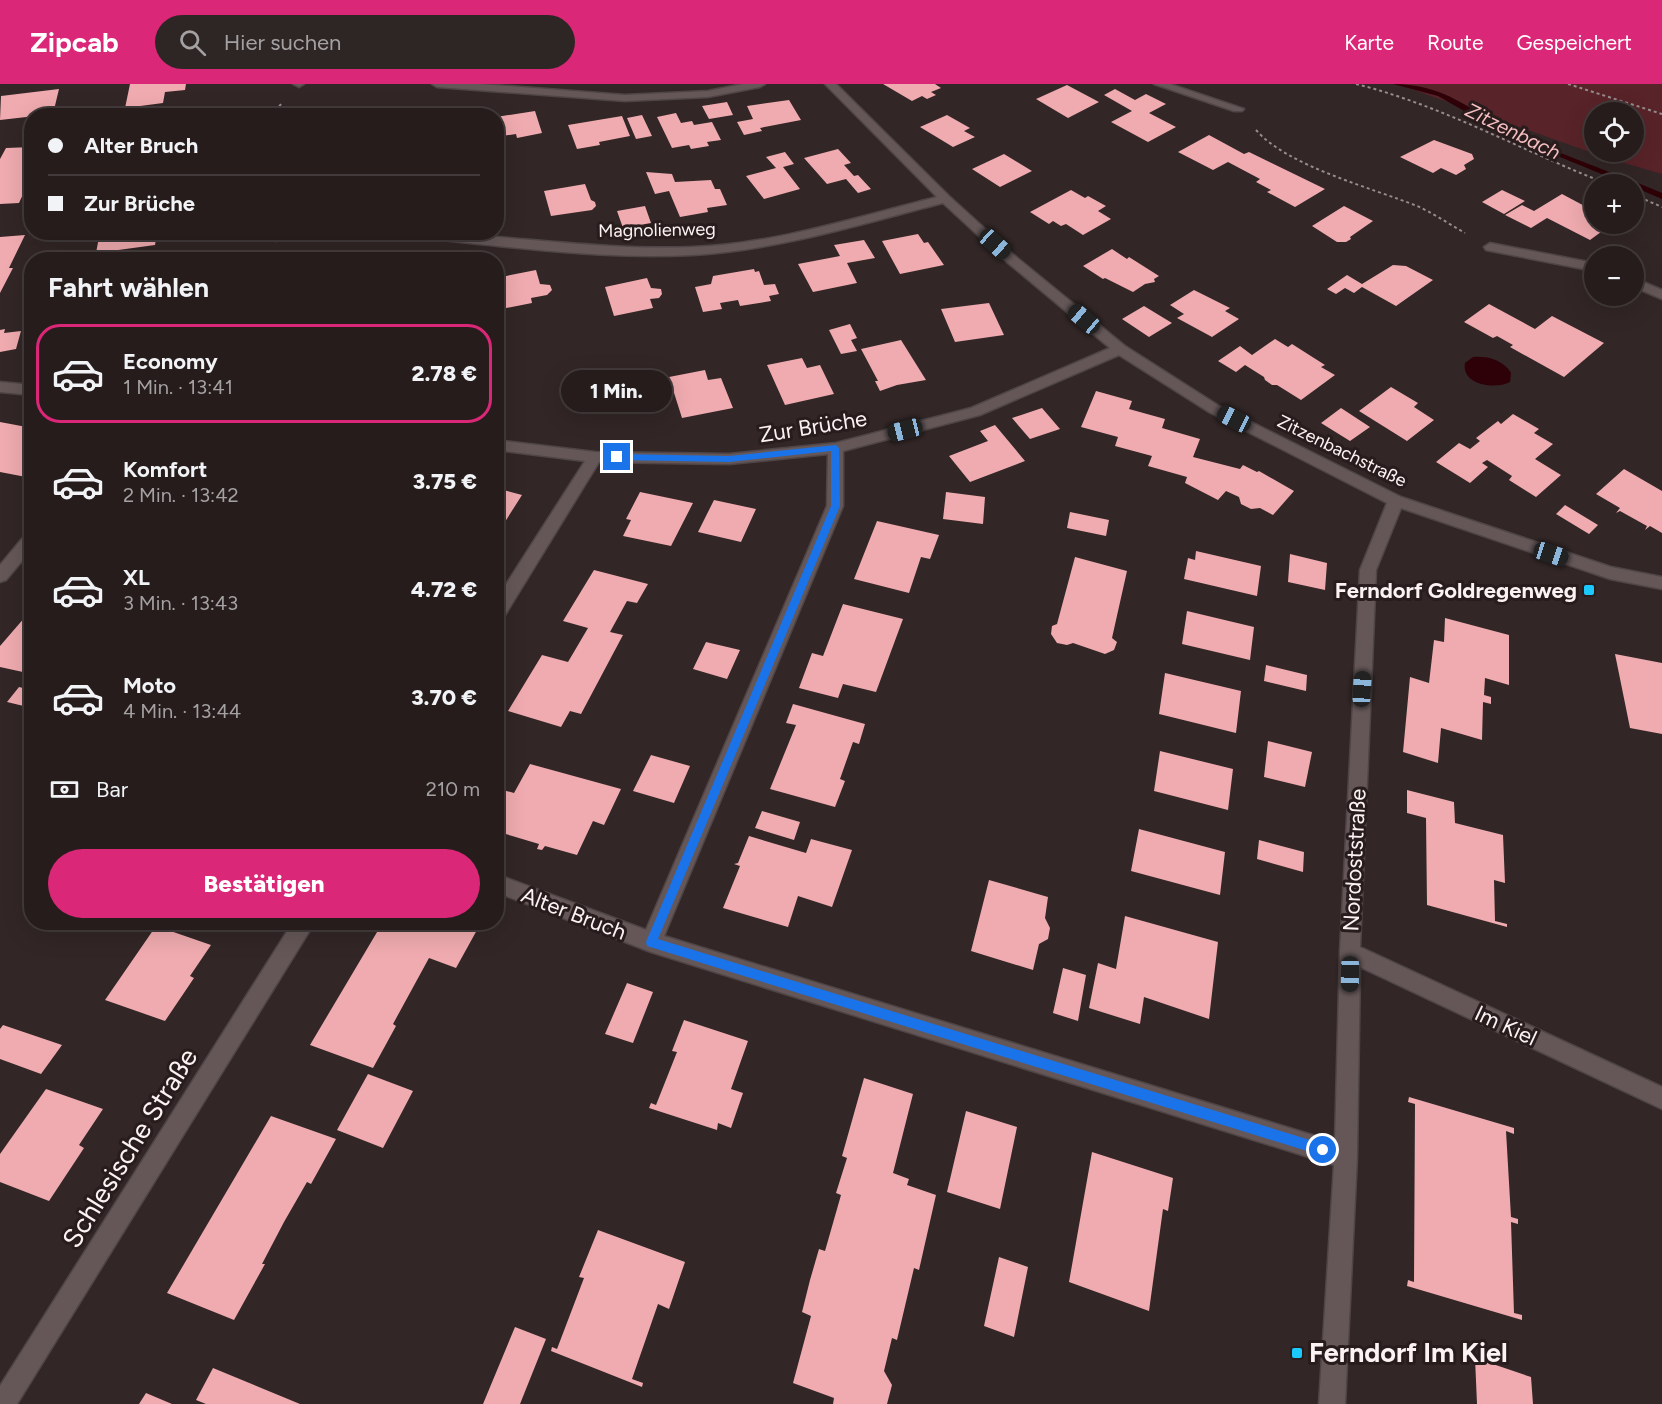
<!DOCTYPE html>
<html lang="de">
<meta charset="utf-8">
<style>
body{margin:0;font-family:Figtree,sans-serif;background:#2e2525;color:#f1f3f6;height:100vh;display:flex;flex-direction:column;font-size:22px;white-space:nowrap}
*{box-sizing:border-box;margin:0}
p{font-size:20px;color:#a4a1a3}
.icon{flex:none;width:33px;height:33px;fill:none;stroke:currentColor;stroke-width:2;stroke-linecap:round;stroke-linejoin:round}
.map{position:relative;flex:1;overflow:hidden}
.panel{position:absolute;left:24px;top:168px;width:480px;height:678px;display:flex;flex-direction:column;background:#261c1c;border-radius:24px;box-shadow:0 6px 24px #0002,0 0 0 2px #423a3b}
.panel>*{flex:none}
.hud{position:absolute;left:24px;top:24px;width:480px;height:132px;border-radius:24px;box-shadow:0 6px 24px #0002,0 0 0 2px #423a3b;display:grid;align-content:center;height:132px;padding:0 24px;background:#261c1c}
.fabs{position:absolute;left:1584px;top:18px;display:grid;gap:12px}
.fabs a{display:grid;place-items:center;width:60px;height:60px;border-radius:50%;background:#261c1c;box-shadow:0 6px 24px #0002,0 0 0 2px #423a3b;font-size:30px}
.end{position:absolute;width:27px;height:27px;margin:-14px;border:8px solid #1a73e8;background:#fff;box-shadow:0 0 0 3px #fff}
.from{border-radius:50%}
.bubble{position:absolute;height:42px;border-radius:21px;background:#261c1c;box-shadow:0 6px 24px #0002,0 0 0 2px #423a3b;font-size:20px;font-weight:800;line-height:42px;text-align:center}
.car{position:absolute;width:18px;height:36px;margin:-18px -9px;border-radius:8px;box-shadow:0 0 4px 2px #0007;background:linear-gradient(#222 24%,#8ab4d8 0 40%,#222 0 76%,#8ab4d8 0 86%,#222 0)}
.hud b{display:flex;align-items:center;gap:21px;height:57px;font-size:22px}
.hud b+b{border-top:2px solid #423a3b}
.hud i{width:15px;height:15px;background:#f1f3f6}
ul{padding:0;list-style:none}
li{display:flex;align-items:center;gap:18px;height:99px;margin:0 12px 9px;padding:0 12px;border:3px solid transparent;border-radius:24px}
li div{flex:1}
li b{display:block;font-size:22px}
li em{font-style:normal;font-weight:800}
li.current{border-color:#db2777}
li>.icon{width:54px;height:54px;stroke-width:1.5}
h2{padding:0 24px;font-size:27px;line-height:72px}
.pay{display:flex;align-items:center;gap:15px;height:66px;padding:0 24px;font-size:22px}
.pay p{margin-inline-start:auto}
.primary-button{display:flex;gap:12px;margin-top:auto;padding:12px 24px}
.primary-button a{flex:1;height:69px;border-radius:36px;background:#db2777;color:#fff;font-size:24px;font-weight:800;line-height:69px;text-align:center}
header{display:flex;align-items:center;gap:36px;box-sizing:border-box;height:84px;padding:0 30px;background:#db2777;color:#fff}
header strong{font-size:28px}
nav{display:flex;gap:33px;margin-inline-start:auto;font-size:21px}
.search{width:420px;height:54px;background:#2e2525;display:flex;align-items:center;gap:15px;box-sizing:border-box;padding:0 21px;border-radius:33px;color:#a4a1a3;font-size:22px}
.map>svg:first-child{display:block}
</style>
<header>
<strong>Zipcab</strong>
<div class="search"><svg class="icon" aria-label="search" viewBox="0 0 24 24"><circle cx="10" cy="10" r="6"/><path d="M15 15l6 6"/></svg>Hier suchen</div>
<nav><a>Karte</a><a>Route</a><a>Gespeichert</a></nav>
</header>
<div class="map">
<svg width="1662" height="1320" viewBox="0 0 1662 1320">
<rect width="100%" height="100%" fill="#322626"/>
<!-- green -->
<path fill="#582329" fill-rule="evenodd" d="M1397,0H1662V90L1607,74ZM1594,28H1634V68H1594Z"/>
<!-- water -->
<path fill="#2e0007" d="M1473,273C1488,272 1503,276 1511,289L1510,298C1495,306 1461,301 1465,279Z"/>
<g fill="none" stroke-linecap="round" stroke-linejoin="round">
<!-- stream -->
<path fill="#2e0007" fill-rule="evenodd" d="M1393,0C1445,0 1469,26 1512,47C1560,71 1612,88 1662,109V115L1634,103V100H1626L1506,51L1438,12Z"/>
</g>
<!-- building -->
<path fill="#efabaf" d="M130,0H186L185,6L165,8L163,19L125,24Z
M883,0H935L941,4L931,8L936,11L927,15L922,12L912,17Z
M1067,1L1099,18L1068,34L1036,15Z
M59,5L53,30L0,36L1,12Z
M1115,5L1135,16L1146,10L1166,20L1149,29L1176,43L1148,58L1111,38L1132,27L1104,11Z
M789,16L801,36L760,44L762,47L744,51L737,38L753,35L747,22Z
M727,18L733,31L709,35L702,22Z
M535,27L542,49L517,54L516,50L502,52L504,60L496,61V33Z
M676,29L681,39L692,37L694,41L712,38L721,56L707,58L709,62L691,65L689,61L672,64L657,33Z
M642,31L652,52L636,55L627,34Z
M947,31L970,44L964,47L975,53L953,63L920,43Z
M622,32L630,52L599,58L600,61L577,65L568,41Z
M1209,51L1244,70L1249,68L1325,105L1295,123L1267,108L1271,106L1256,98L1260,95L1228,78L1213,86L1178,68Z
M1434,56L1472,70L1474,75L1464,81L1466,85L1456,91L1441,84L1433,89L1400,73Z
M32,63V99L27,108H24L19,119L0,120V75L6,64Z
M838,65L851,79L844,81L854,92L858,91L871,105L858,109L846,95L827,100L804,74Z
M785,68L794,80L783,83L800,105L764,115L746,92L776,84L766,73Z
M1004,70L1032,87L1000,103L972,85Z
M646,88L672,90L675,98L711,96L715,105H720L727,121L707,124L708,128L680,133L669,107L655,110Z
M585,100L591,116L595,118L596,122L592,126L551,132L544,107Z
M1071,106L1085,114L1088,112L1106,122L1098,127L1111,135L1083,151L1066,140L1061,142L1053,137L1049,140L1030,128Z
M1502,106L1525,117L1504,130L1482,118Z
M1562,110L1594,127V140H1606L1612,146L1608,149L1601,148L1590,156L1547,134L1531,144L1505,131L1522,121L1534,127Z
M645,122L651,139L623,144L617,127Z
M1344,122L1373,137L1350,153L1351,155L1346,158H1337L1312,142Z
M100,148H157L155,161L96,169Z
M918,150L924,159L928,158L944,181L900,190L882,157Z
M25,151L9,184H13L0,209V153Z
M864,156L875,174L847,179L857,199L813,208L798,180L840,172L834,161Z
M1112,165L1127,175L1129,173L1159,192L1154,195L1155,198L1145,200L1133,208L1105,194L1103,195L1083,182Z
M1393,181L1406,182L1433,196L1396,222L1362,203L1354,209L1345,204L1336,210L1327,205L1347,191L1362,200Z
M754,185L755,188L759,187L764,201L775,200L779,210L769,212L771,217L740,222L738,216L720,219L722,225L703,228L695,203L711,200L713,192Z
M536,186L540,200L550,201L552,206L547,211L531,214L532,219L496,226V194Z
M647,194L651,204L661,205L662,210L659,214L650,215L653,224L614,232L605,203Z
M1194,206L1230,224L1225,227L1239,235L1212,253L1177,234L1184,230L1170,221Z
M989,219L1004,251L955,258L941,225Z
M1489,220L1535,245L1552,232L1604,259L1564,293L1510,263L1513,261L1497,252L1493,254L1464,238Z
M1144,222L1172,239L1149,253L1122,235Z
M850,240L857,254L851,256L857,267L841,270L829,246Z
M5,245L4,249L21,247L16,265L0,268V246Z
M1275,255L1288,263L1292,260L1325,281L1321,283L1335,291L1301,316L1277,301H1272L1265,296L1264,293L1245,281L1236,288L1218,277L1240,262L1252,271Z
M901,256L926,296L897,301L880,307L875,297H878L861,265Z
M802,274L807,284L820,281L834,310L785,321L767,281Z
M705,286L708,296L721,294L733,324L682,334L669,293Z
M1391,303L1418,319L1414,323L1434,336L1407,357L1359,327Z
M1096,307L1132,317L1129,325L1165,335L1162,344L1200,355L1193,373L1240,385L1243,381L1257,388L1259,387L1294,407L1273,431L1260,424L1251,425L1241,420L1239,413L1226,407L1218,416L1185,399L1187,393L1148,382L1152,372L1115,362L1118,353L1081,343Z
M1042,324L1060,345L1030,355L1012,334Z
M1341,324L1370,343L1350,357L1321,339Z
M1513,330L1539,345L1534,349L1553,360L1535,375L1561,391L1536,413L1509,396L1512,392L1487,376L1482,379L1488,383L1470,399L1436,378L1459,359L1470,365L1480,357L1476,354L1498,337L1501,340Z
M0,338L32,344V387L26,393L0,388Z
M995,341L1025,377L970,398L949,372L988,357L980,347Z
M1624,385L1662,407V449L1650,442L1645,446L1647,442L1620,427L1616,429L1620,424L1596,410Z
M496,404L522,411L503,441L496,439Z
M640,408L693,419L671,462L623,452L631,436L626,435Z
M946,408L985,413L983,440L943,435Z
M714,416L756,425L741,458L698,448Z
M1565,421L1598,441L1589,450L1556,430Z
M1070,428L1109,436L1106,452L1067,444Z
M877,437L939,451L930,475L921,473L909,509L854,495Z
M1196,467L1261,482L1257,512L1184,495L1188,474L1195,476Z
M1290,470L1327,479L1325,506L1288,498Z
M1075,473L1127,487L1112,554L1117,558L1114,566L1105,570L1073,559L1067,561L1057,559L1051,550L1052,542L1057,540Z
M594,486L648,500L637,519L627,517L610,548L623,551L581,630L570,627L561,643L508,627L542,571L568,578L588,544L563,537Z
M843,520L903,535L876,608L843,600L838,614L799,604L812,569L823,572Z
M32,525V590L0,583V562Z
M1187,527L1254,543L1250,576L1182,560Z
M1445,534L1509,551V601L1485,594L1484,611L1491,613V620L1483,618L1482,656L1441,644L1438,679L1403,668L1410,593L1429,599L1434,556L1444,558Z
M706,558L740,566L727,595L693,585Z
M1615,570L1662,579V650L1630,644Z
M1266,581L1307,591L1306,607L1264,597Z
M1165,589L1241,607L1236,649L1159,630Z
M19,603L32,606V624L7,618Z
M793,620L865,640L859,660L853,658L840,695L845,697L835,723L770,705L796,641L786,639Z
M1268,657L1312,668L1305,703L1264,693Z
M1160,667L1233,685L1228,726L1154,707Z
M651,671L690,682L674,719L633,707Z
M530,680L621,705L604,741L593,737L577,771L545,762L542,766L537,765L539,760L496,747V704L514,709Z
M1407,706L1454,718L1455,739L1503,751L1505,799L1494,796L1495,837L1507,840V843L1427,821L1426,734L1407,729Z
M762,727L800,738L794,756L755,744Z
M1139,745L1225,768L1220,811L1131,787Z
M749,752L806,769L811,755L852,766L832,823L798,812L788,843L723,824L740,782L734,780L738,779Z
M1259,756L1304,768L1303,788L1257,775Z
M989,796L1048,813L1045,834L1050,844L1048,855L1039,860L1033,886L971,867Z
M1125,832L1218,858L1209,935L1144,913L1140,940L1089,924L1098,879L1116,885Z
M383,838H454L477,846L456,884L429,874L393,940L396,942L373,984L310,961Z
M156,842L211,861L190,892L194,894L165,937L105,916Z
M1063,884L1086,891L1078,937L1053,929Z
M627,899L653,908L633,959L605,950Z
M684,936L748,957L731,1005L743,1009L731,1044L718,1039L717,1046L649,1024L651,1019L656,1021L677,968L672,967Z
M3,941L62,961L41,990L0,975V945Z
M368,990L413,1007L383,1064L337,1046Z
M864,994L913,1010L893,1089L909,1095L907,1101L936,1111L919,1186L914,1184L897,1256L892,1254L884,1287L892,1301L887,1320H833L834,1314L793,1299L811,1232L802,1228L810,1196L819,1165L825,1167L841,1111L836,1109L847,1074L842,1072Z
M46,1005L103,1025L79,1061L84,1064L49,1117L0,1098V1070Z
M1409,1013L1514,1044V1050L1506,1047L1511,1133L1518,1135V1140L1511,1138L1514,1229L1522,1231V1236L1407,1202L1408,1196L1414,1198L1415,1020L1408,1018Z
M966,1027L1017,1043L1000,1125L947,1108Z
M271,1032L336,1055L311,1100L307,1098L284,1138L262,1180H265L234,1236L167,1209Z
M1092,1068L1173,1094L1168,1127L1163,1125L1149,1227L1069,1198Z
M598,1146L685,1178L669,1225L658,1220L632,1295L643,1299L642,1303L551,1267L552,1263L557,1265L584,1194L579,1193Z
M999,1173L1028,1183L1014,1253L984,1242Z
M515,1243L546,1255L520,1320H483Z
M1475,1274L1531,1293L1533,1320H1477Z
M213,1284L300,1320H206L196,1316Z
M146,1309L172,1320H139Z"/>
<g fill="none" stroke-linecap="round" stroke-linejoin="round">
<defs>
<path id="street" d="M293,0H304L299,3Z
M432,0H480L625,11L708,7L743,0H765L760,3L708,13L625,17L437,3Z
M825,0H836L949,112L1015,172L1125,262L1219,322L1401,413L1611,483L1662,493V505L1610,495L1401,424L1376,486L1360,863L1662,1003V1025L1360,883L1357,1073L1345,1320H1319L1334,1081L651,868L496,808V790L646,846L827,422L828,370L729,380L599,378L502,536L496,537V516L585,377L496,366V356L595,368L729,370L836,359L971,324L1110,264L1007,178L943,119C861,140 778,166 693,171C596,176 498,161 402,152L396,148C495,148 593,167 692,163C775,160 857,133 937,113ZM1119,271L1209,328L1387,419L1360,486L1340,868L1335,1058L664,852L843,422V367L980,331Z
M1154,0H1170L1244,25L1242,27H1234Z
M279,148H303L276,157L270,153Z
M1490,159L1594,179V187L1486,166L1484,163Z
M1634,194L1662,206V215L1634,203Z
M0,298L32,301V311L0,308Z
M32,448V465L6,496L0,498V481L26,450Z
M293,838H315L17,1320H0V1302Z"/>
</defs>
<!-- street casing -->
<use href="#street" stroke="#4f4546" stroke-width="3"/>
<!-- path -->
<path stroke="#978c8d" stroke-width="2" stroke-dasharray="3 3" stroke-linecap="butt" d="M1356,0C1444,22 1524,68 1608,100
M1568,0L1662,30
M272,32L281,20
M1256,46C1287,82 1372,104 1417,122C1433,129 1449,140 1465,149
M1634,111L1662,123"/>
<!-- street -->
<use href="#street" fill="#655758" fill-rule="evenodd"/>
</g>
<!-- route -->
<path fill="#1a73e8" d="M836,361L839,364L840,422L658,855L1323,1060L1328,1062V1071L1323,1072L647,862L646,858L831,422V367L729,378L617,376L613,373L617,370L729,372Z"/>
<!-- markers -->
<g fill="#1bc9fc" stroke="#281c1d" stroke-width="2">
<rect x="1583" y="500" width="12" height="12" rx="3"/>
<rect x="1291" y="1263" width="12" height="12" rx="3"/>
</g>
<g text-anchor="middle" stroke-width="6" stroke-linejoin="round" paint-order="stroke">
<!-- far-street labels -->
<g font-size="18" fill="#fbf2f3" stroke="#281c1d">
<text transform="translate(657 146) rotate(-1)" y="6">Magnolienweg</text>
<text transform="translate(1342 367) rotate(26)" y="6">Zitzenbachstraße</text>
</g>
<!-- far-water labels -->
<g font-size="20" font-style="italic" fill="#f7bec1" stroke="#281c1d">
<text transform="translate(1513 47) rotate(26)" y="7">Zitzenbach</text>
</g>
<!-- street labels -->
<g font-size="22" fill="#fbf2f3" stroke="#281c1d">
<text transform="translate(813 342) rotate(-9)" y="8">Zur Brüche</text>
<text transform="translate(1354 776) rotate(-87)" y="8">Nordoststraße</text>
<text transform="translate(574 829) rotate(21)" y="8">Alter Bruch</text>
<text transform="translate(1506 941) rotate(25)" y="8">Im Kiel</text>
</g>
<!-- poi labels -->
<g font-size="22" font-weight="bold" fill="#fbf2f3" stroke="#281c1d" text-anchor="end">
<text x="1577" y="514">Ferndorf Goldregenweg</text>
</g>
<!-- near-street labels -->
<g font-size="27" fill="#fbf2f3" stroke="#281c1d">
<text transform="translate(130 1064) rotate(-58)" y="9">Schlesische Straße</text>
</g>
<!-- near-poi labels -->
<g font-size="27" font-weight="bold" fill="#fbf2f3" stroke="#281c1d" text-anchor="start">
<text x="1309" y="1278">Ferndorf Im Kiel</text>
</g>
</g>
</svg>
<div class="fabs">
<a><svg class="icon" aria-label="locate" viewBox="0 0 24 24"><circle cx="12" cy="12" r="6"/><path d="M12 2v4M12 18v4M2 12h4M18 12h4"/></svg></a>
<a>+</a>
<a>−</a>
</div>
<i class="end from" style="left:1323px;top:1066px"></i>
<i class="end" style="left:617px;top:373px"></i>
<div class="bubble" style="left:561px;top:286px;width:111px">1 Min.</div>
<i class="car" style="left:995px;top:160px;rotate:132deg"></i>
<i class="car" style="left:1084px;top:235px;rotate:310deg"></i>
<i class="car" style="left:1234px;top:335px;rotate:297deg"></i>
<i class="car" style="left:905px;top:346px;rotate:256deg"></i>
<i class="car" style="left:1551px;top:470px;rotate:108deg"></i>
<i class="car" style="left:1362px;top:605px;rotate:3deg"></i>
<i class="car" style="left:1350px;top:890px;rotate:181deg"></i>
<div class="hud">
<b><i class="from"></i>Alter Bruch</b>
<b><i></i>Zur Brüche</b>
</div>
<section class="panel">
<h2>Fahrt wählen</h2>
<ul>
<li class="current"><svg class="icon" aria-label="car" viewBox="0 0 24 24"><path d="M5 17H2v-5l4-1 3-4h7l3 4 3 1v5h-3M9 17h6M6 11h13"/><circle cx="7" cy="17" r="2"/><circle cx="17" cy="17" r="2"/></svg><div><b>Economy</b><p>1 Min. · 13:41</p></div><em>2.78 €</em></li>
<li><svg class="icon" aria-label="car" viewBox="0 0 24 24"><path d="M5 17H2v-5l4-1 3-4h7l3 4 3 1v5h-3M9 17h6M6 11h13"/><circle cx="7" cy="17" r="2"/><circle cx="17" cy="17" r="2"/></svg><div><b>Komfort</b><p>2 Min. · 13:42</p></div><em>3.75 €</em></li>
<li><svg class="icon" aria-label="car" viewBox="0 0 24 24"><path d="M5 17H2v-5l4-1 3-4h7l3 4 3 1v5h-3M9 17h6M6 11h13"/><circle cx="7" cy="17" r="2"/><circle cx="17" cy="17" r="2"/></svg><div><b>XL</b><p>3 Min. · 13:43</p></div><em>4.72 €</em></li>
<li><svg class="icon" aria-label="car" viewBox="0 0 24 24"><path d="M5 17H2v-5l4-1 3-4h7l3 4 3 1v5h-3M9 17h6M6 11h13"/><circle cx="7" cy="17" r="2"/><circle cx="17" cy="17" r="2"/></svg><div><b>Moto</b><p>4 Min. · 13:44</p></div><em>3.70 €</em></li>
</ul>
<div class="pay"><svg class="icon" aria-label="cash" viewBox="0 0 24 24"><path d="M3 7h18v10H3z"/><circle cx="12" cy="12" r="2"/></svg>Bar<p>210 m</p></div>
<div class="primary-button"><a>Bestätigen</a></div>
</section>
</div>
